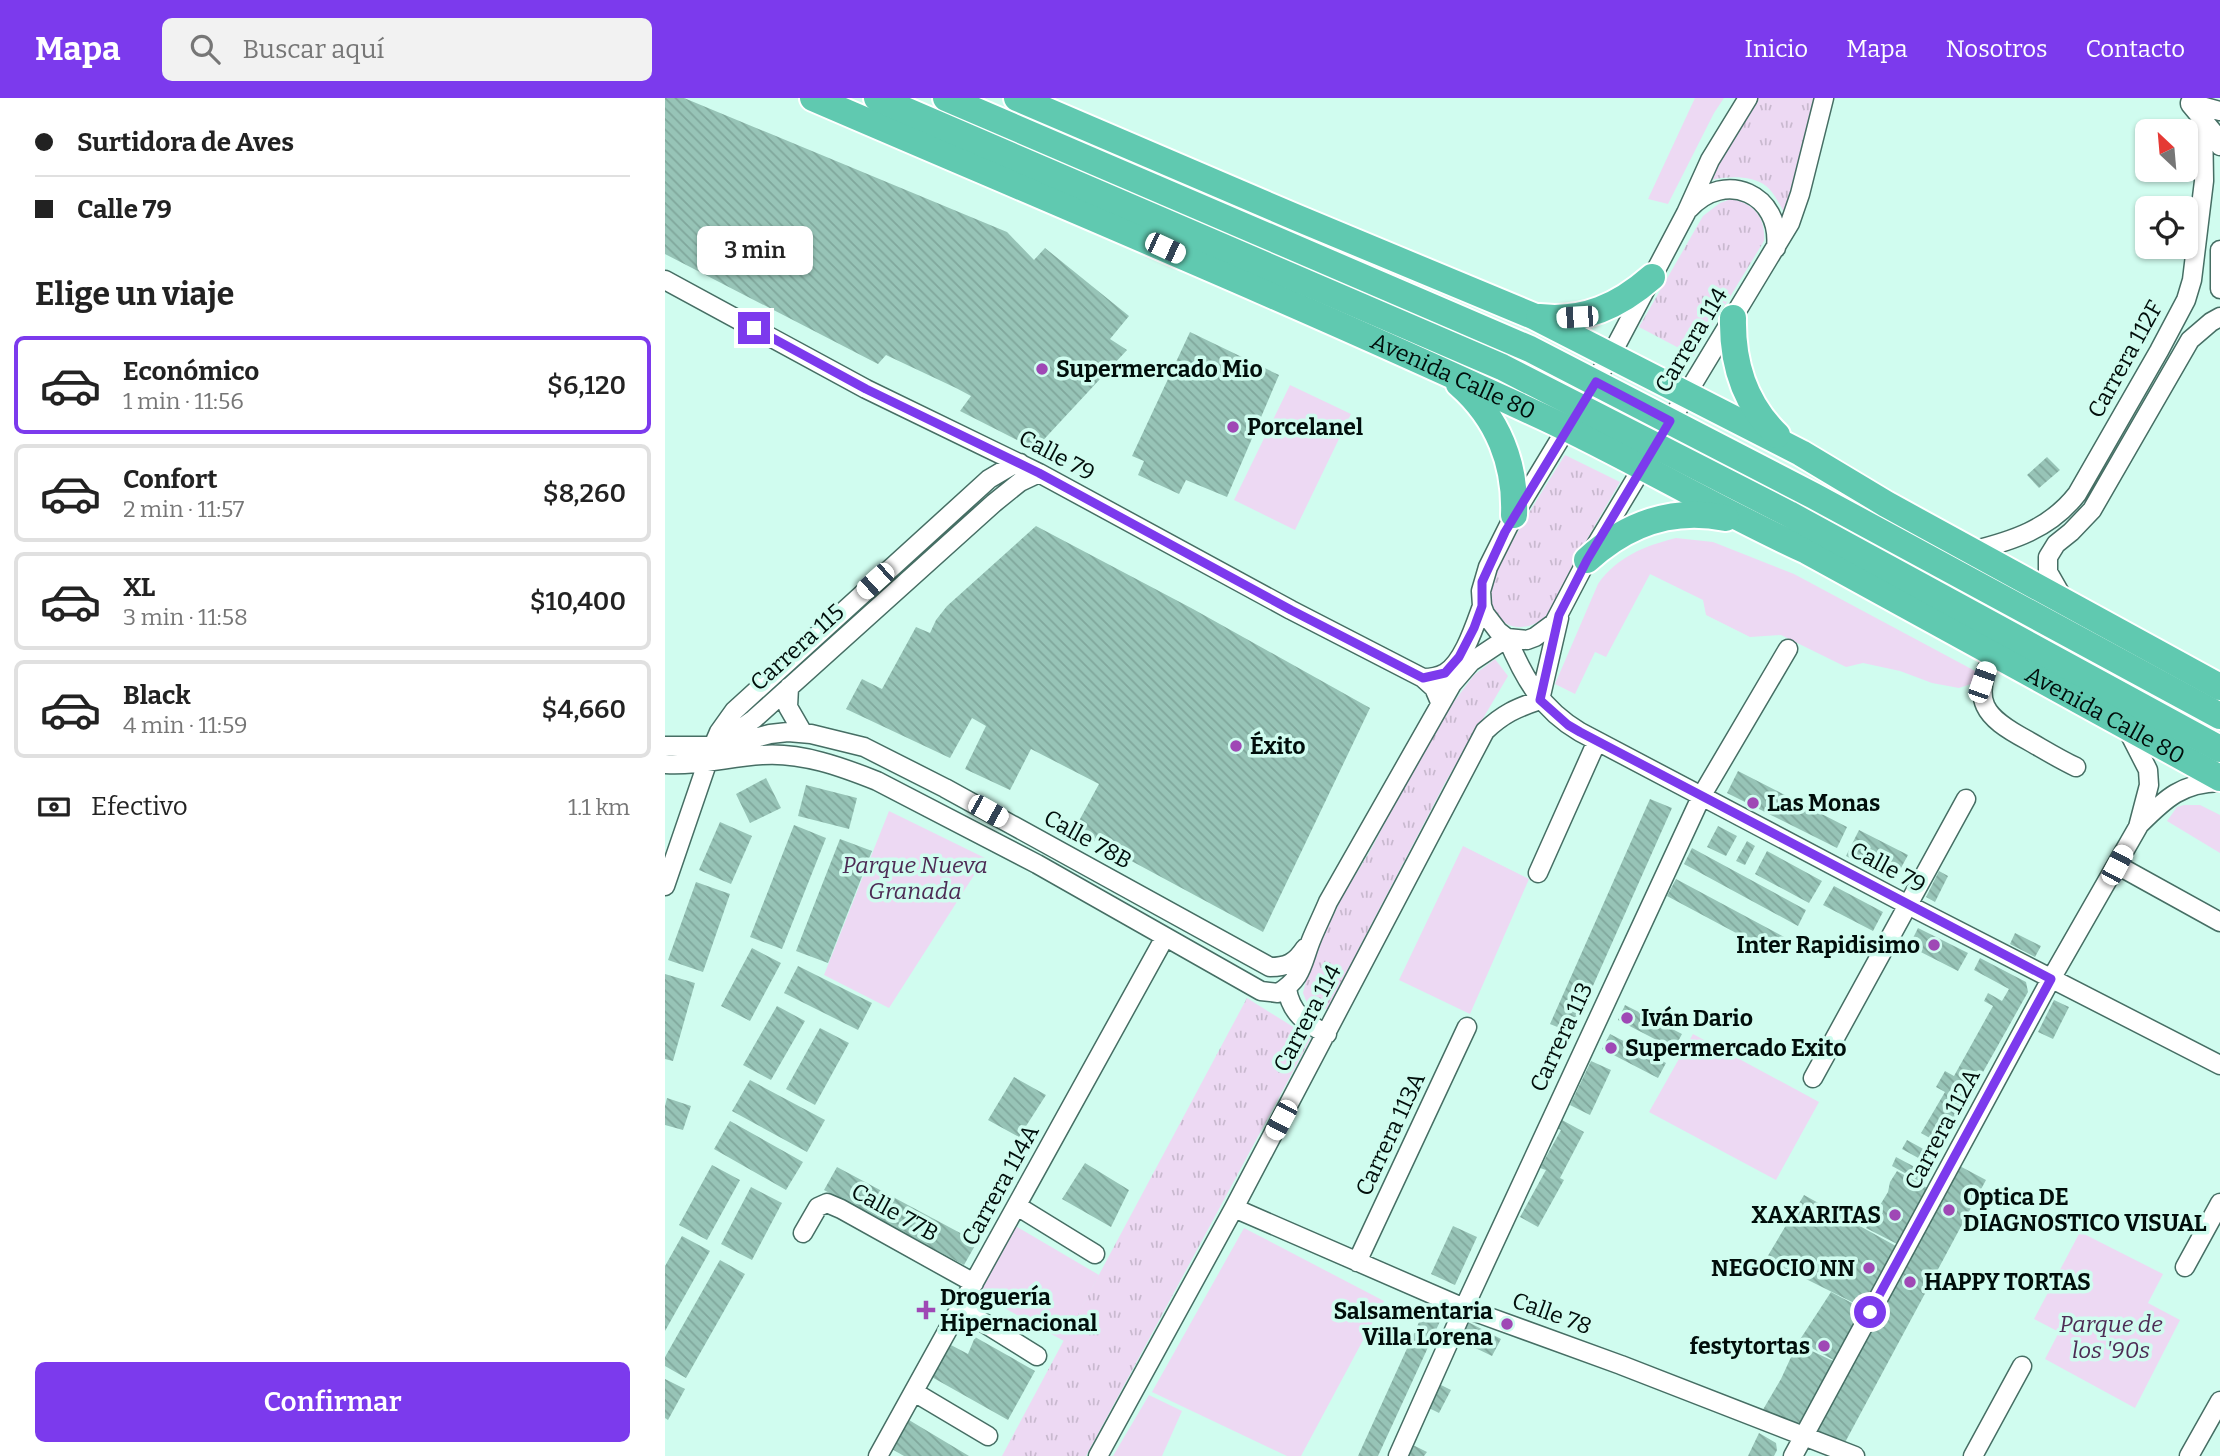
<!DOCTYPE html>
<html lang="es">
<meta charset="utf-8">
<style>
body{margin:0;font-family:Bitter,serif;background:#f2f2f2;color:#222;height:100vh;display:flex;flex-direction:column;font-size:26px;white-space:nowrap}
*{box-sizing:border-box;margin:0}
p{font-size:23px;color:#767676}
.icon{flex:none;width:38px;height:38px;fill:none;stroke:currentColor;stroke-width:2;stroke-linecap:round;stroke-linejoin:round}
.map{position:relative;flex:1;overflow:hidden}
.side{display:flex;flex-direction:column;background:#fff;width:665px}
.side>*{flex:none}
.top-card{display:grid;align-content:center;height:154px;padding:0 35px;background:#fff}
.needle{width:46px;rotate:334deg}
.tools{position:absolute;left:1470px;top:21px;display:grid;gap:14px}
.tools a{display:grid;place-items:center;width:63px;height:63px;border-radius:10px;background:#fff;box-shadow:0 2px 5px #0004;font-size:35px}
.end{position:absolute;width:32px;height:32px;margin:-16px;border:9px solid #7c3aed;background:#fff;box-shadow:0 0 0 4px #fff}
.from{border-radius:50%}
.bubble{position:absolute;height:49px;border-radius:10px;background:#fff;box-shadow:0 2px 5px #0004;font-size:23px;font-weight:600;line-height:49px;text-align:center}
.car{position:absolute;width:21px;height:42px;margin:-21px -10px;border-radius:9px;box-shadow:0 0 5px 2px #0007;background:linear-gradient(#fff 24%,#345 0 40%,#fff 0 76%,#345 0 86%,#fff 0)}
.top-card b{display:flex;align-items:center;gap:24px;height:66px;font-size:26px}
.top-card b+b{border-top:2px solid #e0e0e0}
.top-card i{width:18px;height:18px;background:#222}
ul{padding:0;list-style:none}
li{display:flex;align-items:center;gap:21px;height:98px;margin:0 14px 10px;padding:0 21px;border:4px solid #e0e0e0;border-radius:10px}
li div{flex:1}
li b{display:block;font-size:26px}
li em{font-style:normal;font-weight:600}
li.selected{border-color:#7c3aed}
li>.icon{width:63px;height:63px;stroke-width:1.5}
h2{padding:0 35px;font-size:32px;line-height:84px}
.pay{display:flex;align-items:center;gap:18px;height:77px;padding:0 35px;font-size:26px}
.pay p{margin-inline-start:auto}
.button{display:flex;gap:14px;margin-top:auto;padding:14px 35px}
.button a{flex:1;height:80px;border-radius:10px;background:#7c3aed;color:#fff;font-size:28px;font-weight:600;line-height:80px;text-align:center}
header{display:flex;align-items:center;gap:42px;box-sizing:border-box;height:98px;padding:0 35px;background:#7c3aed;color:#fff}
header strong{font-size:33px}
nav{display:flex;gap:38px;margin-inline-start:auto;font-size:24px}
.search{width:490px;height:63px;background:#f2f2f2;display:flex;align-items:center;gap:18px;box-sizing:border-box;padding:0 24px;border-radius:10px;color:#767676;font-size:26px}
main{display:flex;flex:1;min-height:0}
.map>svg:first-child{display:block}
</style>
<header>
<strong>Mapa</strong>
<div class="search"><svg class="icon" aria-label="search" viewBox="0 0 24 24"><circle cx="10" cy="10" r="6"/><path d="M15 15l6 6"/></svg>Buscar aquí</div>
<nav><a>Inicio</a><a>Mapa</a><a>Nosotros</a><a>Contacto</a></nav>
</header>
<main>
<section class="side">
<div class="top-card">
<b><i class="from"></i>Surtidora de Aves</b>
<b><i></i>Calle 79</b>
</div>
<h2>Elige un viaje</h2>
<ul>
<li class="selected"><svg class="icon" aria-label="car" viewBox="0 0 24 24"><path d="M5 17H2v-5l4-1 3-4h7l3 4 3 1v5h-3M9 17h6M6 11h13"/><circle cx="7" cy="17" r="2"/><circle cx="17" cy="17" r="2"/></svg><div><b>Económico</b><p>1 min · 11:56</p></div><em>$6,120</em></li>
<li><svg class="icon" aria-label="car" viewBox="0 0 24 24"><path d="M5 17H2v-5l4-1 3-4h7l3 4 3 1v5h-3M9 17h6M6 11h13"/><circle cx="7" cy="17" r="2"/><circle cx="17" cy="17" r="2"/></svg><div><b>Confort</b><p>2 min · 11:57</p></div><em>$8,260</em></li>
<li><svg class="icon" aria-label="car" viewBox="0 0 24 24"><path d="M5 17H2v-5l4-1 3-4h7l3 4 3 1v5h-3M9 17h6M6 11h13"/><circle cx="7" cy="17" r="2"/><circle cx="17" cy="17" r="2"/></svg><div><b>XL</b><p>3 min · 11:58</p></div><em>$10,400</em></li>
<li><svg class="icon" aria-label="car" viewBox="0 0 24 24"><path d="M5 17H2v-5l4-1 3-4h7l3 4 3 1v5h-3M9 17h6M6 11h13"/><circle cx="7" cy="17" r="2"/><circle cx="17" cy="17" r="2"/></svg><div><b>Black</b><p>4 min · 11:59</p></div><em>$4,660</em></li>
</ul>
<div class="pay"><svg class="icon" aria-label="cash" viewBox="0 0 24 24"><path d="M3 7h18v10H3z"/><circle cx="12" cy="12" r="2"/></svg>Efectivo<p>1.1 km</p></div>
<div class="button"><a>Confirmar</a></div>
</section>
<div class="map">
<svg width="1555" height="1358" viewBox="0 0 1555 1358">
<defs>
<pattern id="grass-tufts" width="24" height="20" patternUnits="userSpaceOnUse" patternTransform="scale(1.75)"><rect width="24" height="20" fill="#edd9f3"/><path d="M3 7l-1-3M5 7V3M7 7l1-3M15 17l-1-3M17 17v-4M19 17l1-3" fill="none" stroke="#c9b9cf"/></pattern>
<pattern id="building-back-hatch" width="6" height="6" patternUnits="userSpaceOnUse" patternTransform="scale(1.75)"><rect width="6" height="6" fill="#97c4b7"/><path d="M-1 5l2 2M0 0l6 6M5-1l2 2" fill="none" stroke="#80a79c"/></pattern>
</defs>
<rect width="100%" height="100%" fill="#d0fcef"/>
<!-- grass -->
<path fill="url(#grass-tufts)" d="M1093,0H1152L1143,38L1120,116C1115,108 1109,94 1101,88C1088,77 1061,78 1046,82L1064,44Z
M1066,101C1089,105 1101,120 1099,143L1029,258L974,229L1038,118L1055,105Z
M900,357L955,384C937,415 919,446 902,478C896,492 891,510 879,520C852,542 818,521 826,487C830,472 840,458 847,444C864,414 882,385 900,357Z
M830,561L843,578L780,685L693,852L673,899L662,911L650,910L642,905L638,895L641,883L657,841L678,797L705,753L773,625L809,577Z
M582,900L646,940L421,1358H337Z"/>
<!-- park -->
<path fill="#edd9f3" d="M1030,0H1059L1049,15L1003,106L983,101Z
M625,287L686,316L630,432L569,402Z
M1011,440L1048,444L1129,476L1312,574L1306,586L1294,590L1267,585L1235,573L1198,565L1181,569L1116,537L1085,539L1041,517L1038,502L985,476L941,559L930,554L910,596L890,586L933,486C952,459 979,448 1011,440Z
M1519,707H1535L1555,717V755L1502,723L1512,709Z
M224,713L320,760L224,910L159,877Z
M798,748L864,781L805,916L734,882Z
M1028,936L1154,1004L1111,1082L984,1014Z
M349,1127L434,1177L399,1243L312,1195Z
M579,1130L719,1203L636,1358H622L487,1294Z
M1415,1134L1498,1176L1483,1205L1515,1222L1470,1310L1380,1261L1394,1234L1369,1221Z
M484,1297L517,1313L497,1358H448Z"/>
<!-- building -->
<path fill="url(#building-back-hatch)" d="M0,0H19L342,134L369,162L380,150L464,218L445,241L462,252L370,351L295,313L306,298L291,290L221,257L213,266L0,156Z
M525,234L614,277L562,399L521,382L514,396L473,377L479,363L467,358Z
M1382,359L1395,372L1374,390L1362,377Z
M371,428L528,511L705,610L598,834L409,732L434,686L366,651L345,692L300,671L321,628L307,620L285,660L181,611L197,581L217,591L251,529L265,535L271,522L282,508Z
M1073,673L1182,729L1172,750L1062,695Z
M101,680L116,710L85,725L71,696Z
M141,687L192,700L184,731L133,718Z
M985,701L1007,710L907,935L885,926Z
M55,724L87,738L66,786L34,772Z
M129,727L161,740L117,851L85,839Z
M1053,728L1072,738L1061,758L1042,749Z
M1194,732L1243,757L1229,783L1181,758Z
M175,741L207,753L163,865L131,853Z
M1082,743L1090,748L1080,767L1071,763Z
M1027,750L1141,812L1133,828L1019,766Z
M1102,753L1157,783L1144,805L1090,776Z
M1274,773L1283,778L1270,804L1261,799Z
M1011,781L1123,841L1114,858L1002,798Z
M31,784L65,796L38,874L3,862Z
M1169,788L1218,814L1208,833L1158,807Z
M1253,830L1303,855L1293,873L1244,848Z
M1350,835L1376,848L1370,859L1345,846Z
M87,850L116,865L85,923L56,908Z
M1315,860L1361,884L1363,894L1277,1047L1256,1035L1280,994L1271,989L1280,973L1289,978L1328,908L1319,903L1323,895L1337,903L1344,891L1309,872Z
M133,868L207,905L193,932L119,895Z
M0,876L30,885L8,963L0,961Z
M1389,902L1404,909L1388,941L1373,934Z
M960,907L1017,936L1009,951L953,922Z
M112,908L140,923L106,982L78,967Z
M155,930L184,945L150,1007L121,991Z
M945,936L1001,965L993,980L937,951Z
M926,963L946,972L925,1017L905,1007Z
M349,979L381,997L354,1039L323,1022Z
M85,982L160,1022L142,1054L67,1013Z
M2,1000L26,1008L18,1032L0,1027V1008Z
M897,1022L919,1034L895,1080L899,1082L873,1129L855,1119L881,1072L875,1070L896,1032L892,1030Z
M65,1023L138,1064L121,1092L49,1051Z
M1242,1042L1271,1058L1266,1067L1237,1051Z
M1231,1059L1261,1075L1256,1084L1227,1068Z
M420,1065L464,1092L446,1129L397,1101Z
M1289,1065L1321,1082L1177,1350L1096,1315L1116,1281L1132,1246L1183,1270L1134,1243L1166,1194L1204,1214Z
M47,1067L75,1082L42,1142L14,1127Z
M172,1069L312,1144L299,1167L159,1092Z
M1232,1073L1266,1092L1234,1147L1201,1130L1223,1094L1225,1084Z
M86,1089L117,1105L87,1162L56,1146Z
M1139,1097L1238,1152L1205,1213L1101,1161Z
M788,1128L812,1139L790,1187L766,1176Z
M17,1138L45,1153L0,1233V1168Z
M55,1162L80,1176L21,1280L0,1268V1259Z
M760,1211L777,1219L713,1358H693Z
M803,1224L836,1241L827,1258L794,1242Z
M310,1239L370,1273L343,1322L265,1278L284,1246L303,1256Z
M0,1281L20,1291L3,1322L0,1320Z
M772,1285L786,1292L774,1315L760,1308Z
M244,1322L304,1358H239L225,1350Z
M1094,1335L1111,1345L1112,1352L1109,1358H1083Z
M748,1347L762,1354L759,1358H742Z"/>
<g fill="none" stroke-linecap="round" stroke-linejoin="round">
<defs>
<path id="minor" d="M1525,5L1555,13
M1525,6L1549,35L1555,48
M1024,111C1060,71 1117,96 1111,150
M1555,152V191
M0,182L201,291L374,375L626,512L758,580L769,590L775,604
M1000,332L1125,125L1135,96L1159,0
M982,362L922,462L889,525L870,539L862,542L842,540L833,533L820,516L817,508L816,493L823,469L849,417L946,257L1021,115L1045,62L1083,0
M1306,453C1347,443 1385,431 1412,396L1494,253L1521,202L1527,182L1539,83L1538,20
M1399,502L1383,474V459L1391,446L1406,434L1427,412L1525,242L1546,224L1555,219
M842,540C859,580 876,611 915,634L1243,807L1555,967
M1329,555C1305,603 1319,619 1362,642C1378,651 1394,661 1411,669
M758,580C765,580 773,579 780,575C798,565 810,527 817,508
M124,589L123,609L138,635
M875,602L894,520
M57,644L89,621L329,405L355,384L374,375
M0,648H60L105,636L123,634L146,636L199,649L280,690L605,869C622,869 630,865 640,850
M0,666C33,668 64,659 97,657C136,654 177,669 212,683L372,766L596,893L613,895C638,881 637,864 647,840C652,828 658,816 663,804L787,586L806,564L842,540
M1475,726C1501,700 1517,685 1555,684
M1452,767L1555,824
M873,775L932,643
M0,788L48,648L54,634L69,613L324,381L346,368L355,365
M622,891C626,915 640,925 662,936
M1148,980L1301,701
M352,1108L430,1156
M569,1110L799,1210L956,1267L1190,1358
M138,1135L153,1109L162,1105L176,1111L309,1185
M692,1164L802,929
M1520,1169L1555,1105
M295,1210L372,1258
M249,1294L323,1338
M213,1358L500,839
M433,1358L569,1110L820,633C838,616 851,610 875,602
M733,1358L799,1210L1037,697L1123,551
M1128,1358L1386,881L1473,729L1484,687L1483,672L1462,631
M1308,1358L1357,1268
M1524,1358L1555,1303"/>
<g id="highway">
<path id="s1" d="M148,0C392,105 637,207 878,319C968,361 1052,412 1142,453L1555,680"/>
<path d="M212,0L837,269L1124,416L1555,651"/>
<path d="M281,0L865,251L1149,398L1555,618"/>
<path d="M352,0L630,119L868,218L1136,355L1221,406L1555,589"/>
<path d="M874,219C919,224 954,208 987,179"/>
<path d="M1068,220C1067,265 1079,305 1112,337"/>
<path d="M794,286C833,320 851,366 849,417"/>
<path d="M922,462C961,426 1008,409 1061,420"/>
</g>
</defs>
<!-- minor casing -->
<use href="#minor" stroke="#466e64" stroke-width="21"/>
<!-- highway casing -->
<use href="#highway" stroke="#fff" stroke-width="30"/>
<!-- minor -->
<use href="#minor" stroke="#fff" stroke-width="18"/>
<!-- highway -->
<use href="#highway" stroke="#60c9b0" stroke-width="26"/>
</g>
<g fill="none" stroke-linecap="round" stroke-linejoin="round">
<!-- route -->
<path stroke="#7c3aed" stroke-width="9" d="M89,230L201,291L374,375L626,512L758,580L780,575L794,559L809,530L817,508V484L840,434L931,284L1005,323L922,462L894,517L875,602L903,627L915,634L1386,881L1205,1214"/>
</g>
<!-- markers -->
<g fill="#9f48b5" stroke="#d0fcef" stroke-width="2.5">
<circle cx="377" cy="271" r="7"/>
<circle cx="568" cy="329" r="7"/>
<circle cx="571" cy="648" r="7"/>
<circle cx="1088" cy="705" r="7"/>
<circle cx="1269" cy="847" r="7"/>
<circle cx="962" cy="920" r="7"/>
<circle cx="946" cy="950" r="7"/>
<circle cx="1284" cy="1112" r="7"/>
<circle cx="1230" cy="1117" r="7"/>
<circle cx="1204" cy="1170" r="7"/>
<circle cx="1245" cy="1184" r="7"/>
<path d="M257.5 1201.5h7v7h7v7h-7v7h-7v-7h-7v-7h7z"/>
<circle cx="842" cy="1226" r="7"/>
<circle cx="1159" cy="1248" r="7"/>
</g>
<g text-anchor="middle" stroke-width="7" stroke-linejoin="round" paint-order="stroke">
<!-- street labels -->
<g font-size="23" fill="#010e0b" stroke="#d0fcef">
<text transform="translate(1026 242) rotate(-59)" y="8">Carrera 114</text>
<text transform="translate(1460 261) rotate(-61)" y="8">Carrera 112F</text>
<text dy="8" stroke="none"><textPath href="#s1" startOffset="698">Avenida Calle 80</textPath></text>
<text transform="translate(392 357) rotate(28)" y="8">Calle 79</text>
<text transform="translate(132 549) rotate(-42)" y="8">Carrera 115</text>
<text dy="8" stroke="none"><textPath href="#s1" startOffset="1433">Avenida Calle 80</textPath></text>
<text transform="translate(423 741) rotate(29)" y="8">Calle 78B</text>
<text transform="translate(1223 769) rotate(28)" y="8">Calle 79</text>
<text transform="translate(642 920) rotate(-62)" y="8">Carrera 114</text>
<text transform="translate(896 939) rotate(-65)" y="8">Carrera 113</text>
<text transform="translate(1277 1031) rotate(-62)" y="8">Carrera 112A</text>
<text transform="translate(725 1036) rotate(-65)" y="8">Carrera 113A</text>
<text transform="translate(335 1087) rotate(-61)" y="8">Carrera 114A</text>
<text transform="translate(230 1114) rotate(29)" y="8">Calle 77B</text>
<text transform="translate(887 1215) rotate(20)" y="8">Calle 78</text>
</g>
<!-- poi labels -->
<g font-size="23" font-weight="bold" fill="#010e0b" stroke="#d0fcef" text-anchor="start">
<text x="391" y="279">Supermercado Mio</text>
<text x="582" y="337">Porcelanel</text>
<text x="585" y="656">Éxito</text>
<text x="1102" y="713">Las Monas</text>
<text x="1255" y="855" text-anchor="end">Inter Rapidisimo</text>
<text x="976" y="928">Iván Dario</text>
<text x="960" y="958">Supermercado Exito</text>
<text x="1298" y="1107">Optica DE<tspan x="1298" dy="26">DIAGNOSTICO VISUAL</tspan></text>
<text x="1216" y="1125" text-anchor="end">XAXARITAS</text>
<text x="1190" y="1178" text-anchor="end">NEGOCIO NN</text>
<text x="1259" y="1192">HAPPY TORTAS</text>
<text x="275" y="1207">Droguería<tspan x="275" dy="26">Hipernacional</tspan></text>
<text x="828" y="1221" text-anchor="end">Salsamentaria<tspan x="828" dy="26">Villa Lorena</tspan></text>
<text x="1145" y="1256" text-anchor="end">festytortas</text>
</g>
<!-- park labels -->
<g font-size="23" font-style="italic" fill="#4d2c55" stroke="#d0fcef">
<text x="250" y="775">Parque Nueva<tspan x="250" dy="26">Granada</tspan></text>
<text x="1446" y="1234">Parque de<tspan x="1446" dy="26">los '90s</tspan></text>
</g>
</g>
</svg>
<div class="tools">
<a><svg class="needle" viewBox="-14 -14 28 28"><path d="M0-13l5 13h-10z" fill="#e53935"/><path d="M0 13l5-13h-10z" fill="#767676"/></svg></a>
<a><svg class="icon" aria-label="locate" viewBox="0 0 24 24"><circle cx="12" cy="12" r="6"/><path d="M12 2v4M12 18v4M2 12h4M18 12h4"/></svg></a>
</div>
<i class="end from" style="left:1205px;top:1214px"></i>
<i class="end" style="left:89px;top:230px"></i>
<div class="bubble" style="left:32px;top:128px;width:116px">3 min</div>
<i class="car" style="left:500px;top:150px;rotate:115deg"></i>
<i class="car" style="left:912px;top:219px;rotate:266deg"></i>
<i class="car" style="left:210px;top:483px;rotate:228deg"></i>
<i class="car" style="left:1317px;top:584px;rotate:19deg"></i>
<i class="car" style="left:323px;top:713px;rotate:119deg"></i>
<i class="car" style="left:1452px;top:767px;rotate:28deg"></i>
<i class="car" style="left:616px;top:1022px;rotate:208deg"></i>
</div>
</main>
